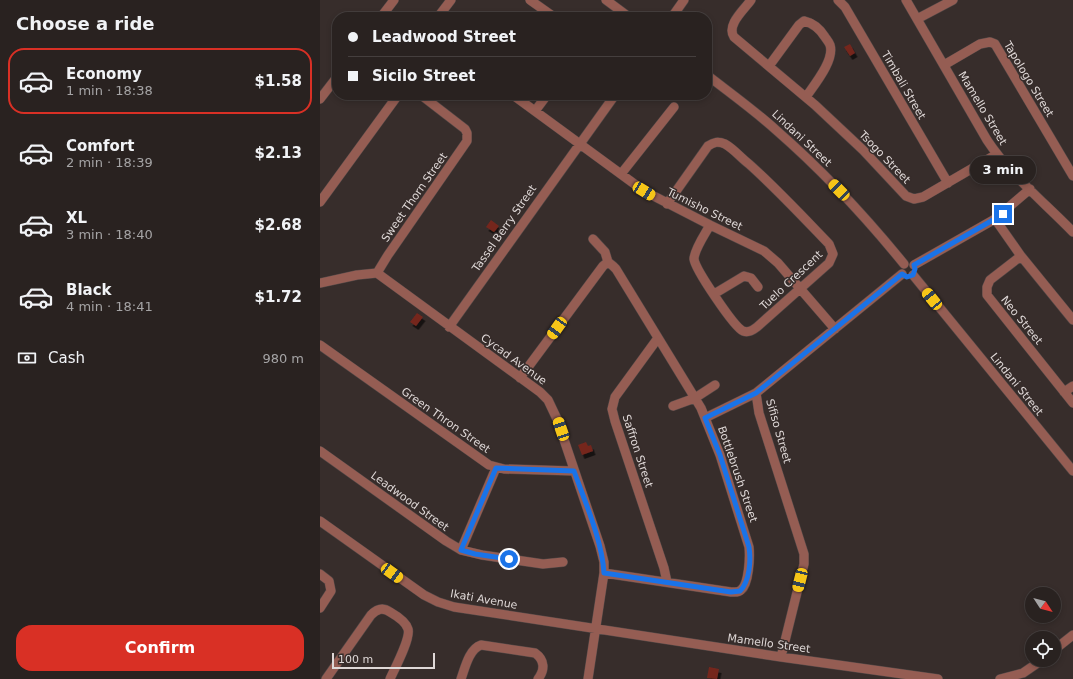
<!DOCTYPE html>
<meta charset="utf-8">
<style>
body{margin:0;font-family:"DejaVu Sans",sans-serif;background:#352f2d;color:#f1f3f6;height:100vh;display:flex;flex-direction:column;font-size:15px;white-space:nowrap}
*{box-sizing:border-box;margin:0}
p{font-size:13px;color:#a5a4a5}
.icon{flex:none;width:22px;height:22px;fill:none;stroke:currentColor;stroke-width:2;stroke-linecap:round;stroke-linejoin:round}
.map{position:relative;flex:1;overflow:hidden}
.details{display:flex;flex-direction:column;background:#292220;width:320px}
.details>*{flex:none}
.hud{position:absolute;left:12px;top:12px;width:380px;height:88px;border-radius:16px;box-shadow:0 2px 6px #0003,0 0 0 1px #453f3e;display:grid;align-content:center;height:88px;padding:0 16px;background:#292220}
.needle{width:26px;rotate:126deg}
.fabs{position:absolute;left:705px;top:587px;display:grid;gap:8px}
.fabs a{display:grid;place-items:center;width:36px;height:36px;border-radius:50%;background:#292220;box-shadow:0 2px 6px #0003,0 0 0 1px #453f3e;font-size:20px}
.scale{position:absolute;left:12px;bottom:10px;width:103px;box-sizing:border-box;padding-left:4px;border:2px solid #dfd8d7;border-top:0;font-size:11px;line-height:14px;white-space:nowrap;color:#dfd8d7;-webkit-text-stroke:3px #372d2b;paint-order:stroke}
.end{position:absolute;width:18px;height:18px;margin:-9px;border:5px solid #1a73e8;background:#fff;box-shadow:0 0 0 2px #fff}
.from{border-radius:50%}
.bubble{position:absolute;height:28px;border-radius:14px;background:#292220;box-shadow:0 2px 6px #0003,0 0 0 1px #453f3e;font-size:13px;font-weight:600;line-height:28px;text-align:center}
.car{position:absolute;width:12px;height:24px;margin:-12px -6px;border-radius:5px;box-shadow:0 0 3px 1px #0007;background:linear-gradient(#f5c518 24%,#345 0 40%,#f5c518 0 76%,#345 0 86%,#f5c518 0)}
.hud b{display:flex;align-items:center;gap:14px;height:38px;font-size:15px}
.hud b+b{border-top:1px solid #453f3e}
.hud i{width:10px;height:10px;background:#f1f3f6}
ul{padding:0;list-style:none}
li{display:flex;align-items:center;gap:12px;height:66px;margin:0 8px 6px;padding:0 8px;border:2px solid transparent;border-radius:16px}
li div{flex:1}
li b{display:block;font-size:15px}
li em{font-style:normal;font-weight:600}
li.active{border-color:#d93025}
li>.icon{width:36px;height:36px;stroke-width:1.5}
h2{padding:0 16px;font-size:18px;line-height:48px}
.pay{display:flex;align-items:center;gap:10px;height:44px;padding:0 16px;font-size:15px}
.pay p{margin-inline-start:auto}
.primary-button{display:flex;gap:8px;margin-top:auto;padding:8px 16px}
.primary-button a{flex:1;height:46px;border-radius:16px;background:#d93025;color:#fff;font-size:16px;font-weight:600;line-height:46px;text-align:center}
main{display:flex;flex:1;min-height:0}
.map>svg:first-child{display:block}
</style>
<main>
<section class="details">
<h2>Choose a ride</h2>
<ul>
<li class="active"><svg class="icon" aria-label="car" viewBox="0 0 24 24"><path d="M5 17H2v-5l4-1 3-4h7l3 4 3 1v5h-3M9 17h6M6 11h13"/><circle cx="7" cy="17" r="2"/><circle cx="17" cy="17" r="2"/></svg><div><b>Economy</b><p>1 min · 18:38</p></div><em>$1.58</em></li>
<li><svg class="icon" aria-label="car" viewBox="0 0 24 24"><path d="M5 17H2v-5l4-1 3-4h7l3 4 3 1v5h-3M9 17h6M6 11h13"/><circle cx="7" cy="17" r="2"/><circle cx="17" cy="17" r="2"/></svg><div><b>Comfort</b><p>2 min · 18:39</p></div><em>$2.13</em></li>
<li><svg class="icon" aria-label="car" viewBox="0 0 24 24"><path d="M5 17H2v-5l4-1 3-4h7l3 4 3 1v5h-3M9 17h6M6 11h13"/><circle cx="7" cy="17" r="2"/><circle cx="17" cy="17" r="2"/></svg><div><b>XL</b><p>3 min · 18:40</p></div><em>$2.68</em></li>
<li><svg class="icon" aria-label="car" viewBox="0 0 24 24"><path d="M5 17H2v-5l4-1 3-4h7l3 4 3 1v5h-3M9 17h6M6 11h13"/><circle cx="7" cy="17" r="2"/><circle cx="17" cy="17" r="2"/></svg><div><b>Black</b><p>4 min · 18:41</p></div><em>$1.72</em></li>
</ul>
<div class="pay"><svg class="icon" aria-label="cash" viewBox="0 0 24 24"><path d="M3 7h18v10H3z"/><circle cx="12" cy="12" r="2"/></svg>Cash<p>980 m</p></div>
<div class="primary-button"><a>Confirm</a></div>
</section>
<div class="map">
<svg width="753" height="679" viewBox="0 0 753 679">
<defs>
<filter id="shadow"><feDropShadow dx="2.5" dy="4" stdDeviation="0" flood-color="#0009"/></filter>
</defs>
<rect width="100%" height="100%" fill="#372d2b"/>
<!-- building -->
<path fill="#74271e" filter="url(#shadow)" d="M530,44L535,53L530,56L524,47Z
M171,220L179,226L174,232L166,227Z
M97,313L103,317L96,326L90,322Z
M266,442L268,446L271,445L273,451L262,455L258,445Z
M389,667L399,669L397,679L387,678Z"/>
<g fill="none" stroke-linecap="round" stroke-linejoin="round">
<defs>
<path id="minor" d="M210,0L234,17
M286,0L309,17
M431,0C424,10 406,25 414,37L495,105L543,150L586,196L594,199L603,197L677,154
M518,0L525,7L628,183
M586,0L667,140C690,175 724,202 753,232
M61,17L74,0
M118,17L131,0
M352,17L364,0
M597,19L633,0
M624,65L660,44L670,42L675,44L753,176
M449,66L479,25L484,21C493,23 500,29 505,37C507,40 509,42 510,45C515,60 494,85 486,97
M387,75C410,93 434,110 456,130C503,171 545,216 584,264
M193,95L324,191L390,225L444,251L458,263L515,329
M0,99L17,77
M215,111L227,95
M301,174L354,107
M0,202L78,95
M347,204L388,146C394,142 398,141 405,144C414,149 421,158 429,164C457,189 483,217 509,244L513,254L509,263L437,327C433,330 429,333 423,331C414,327 375,269 374,259C374,250 385,234 390,225
M675,219L701,256L753,320
M273,239L285,252L288,262
M701,256L670,280L667,287V295L753,403
M594,265L675,219L710,189
M57,273L68,255L147,141V133L145,129L101,95
M593,275L753,471
M0,283L37,275L57,273L220,392L228,400L237,419L280,546L284,562V573L268,679
M394,294L424,276L431,278L438,287
M129,327L295,95
M338,338L295,397L292,409L295,421L344,568L347,582
M0,345L169,465L184,469L254,471
M200,378L283,266L288,262L293,266L296,269L381,408L400,455L429,547C430,557 429,584 421,590C418,593 415,592 411,592L284,573
M744,392L753,386
M353,406L375,398L395,385
M385,418L436,393
M0,451L126,541L141,550L162,555L223,564L243,562
M0,521L104,595L118,602L134,607L461,657L618,679
M141,550L176,468
M0,574L9,581L11,591L0,608
M734,650L753,635
M461,657L484,564V554L439,413L436,393L582,274
M6,679L51,615C57,609 63,607 70,612C77,616 86,622 88,629C91,638 74,670 70,679
M141,679C145,668 149,649 161,645L215,653C225,660 225,670 218,679
M680,679L703,673L722,660"/>
</defs>
<!-- minor casing -->
<use href="#minor" stroke="#524847" stroke-width="10"/>
<!-- minor -->
<use href="#minor" stroke="#955d53" stroke-width="9"/>
</g>
<g fill="none" stroke-linecap="round" stroke-linejoin="round">
<!-- route -->
<path stroke="#1a73e8" stroke-width="5" d="M189,559L155,554L141,550L176,468L254,471C265,502 282,540 284,573L411,592L420,591C430,581 431,560 429,547L400,455L385,418L436,393L582,274L587,277L593,275L595,269L594,265L666,224L683,214"/>
</g>
<g text-anchor="middle" stroke-width="3" stroke-linejoin="round" paint-order="stroke">
<!-- street labels -->
<g font-size="11" fill="#dfd8d7" stroke="#372d2b">
<text transform="translate(709 79) rotate(59)" y="4">Tapologo Street</text>
<text transform="translate(584 85) rotate(60)" y="4">Timbali Street</text>
<text transform="translate(663 108) rotate(59)" y="4">Mamello Street</text>
<text transform="translate(482 138) rotate(43)" y="4">Lindani Street</text>
<text transform="translate(565 157) rotate(46)" y="4">Tsogo Street</text>
<text transform="translate(94 197) rotate(-55)" y="4">Sweet Thorn Street</text>
<text transform="translate(385 209) rotate(26)" y="4">Tumisho Street</text>
<text transform="translate(184 228) rotate(-55)" y="4">Tassel Berry Street</text>
<text transform="translate(471 280) rotate(-43)" y="4">Tuelo Crescent</text>
<text transform="translate(702 320) rotate(51)" y="4">Neo Street</text>
<text transform="translate(194 359) rotate(36)" y="4">Cycad Avenue</text>
<text transform="translate(697 384) rotate(51)" y="4">Lindani Street</text>
<text transform="translate(126 420) rotate(35)" y="4">Green Thron Street</text>
<text transform="translate(459 431) rotate(74)" y="4">Sifiso Street</text>
<text transform="translate(318 451) rotate(72)" y="4">Saffron Street</text>
<text transform="translate(418 474) rotate(71)" y="4">Bottlebrush Street</text>
<text transform="translate(90 501) rotate(36)" y="4">Leadwood Street</text>
<text transform="translate(164 599) rotate(10)" y="4">Ikati Avenue</text>
<text transform="translate(449 643) rotate(8)" y="4">Mamello Street</text>
</g>
</g>
</svg>
<div class="fabs">
<a><svg class="needle" viewBox="-14 -14 28 28"><path d="M0-13l5 13h-10z" fill="#e53935"/><path d="M0 13l5-13h-10z" fill="#a5a4a5"/></svg></a>
<a><svg class="icon" aria-label="locate" viewBox="0 0 24 24"><circle cx="12" cy="12" r="6"/><path d="M12 2v4M12 18v4M2 12h4M18 12h4"/></svg></a>
</div>
<div class="scale">100 m</div>
<i class="end from" style="left:189px;top:559px"></i>
<i class="end" style="left:683px;top:214px"></i>
<div class="bubble" style="left:650px;top:156px;width:66px">3 min</div>
<i class="car" style="left:519px;top:190px;rotate:315deg"></i>
<i class="car" style="left:324px;top:191px;rotate:121deg"></i>
<i class="car" style="left:612px;top:299px;rotate:321deg"></i>
<i class="car" style="left:237px;top:328px;rotate:216deg"></i>
<i class="car" style="left:241px;top:429px;rotate:341deg"></i>
<i class="car" style="left:72px;top:573px;rotate:126deg"></i>
<i class="car" style="left:480px;top:580px;rotate:194deg"></i>
<div class="hud">
<b><i class="from"></i>Leadwood Street</b>
<b><i></i>Sicilo Street</b>
</div>
</div>
</main>
